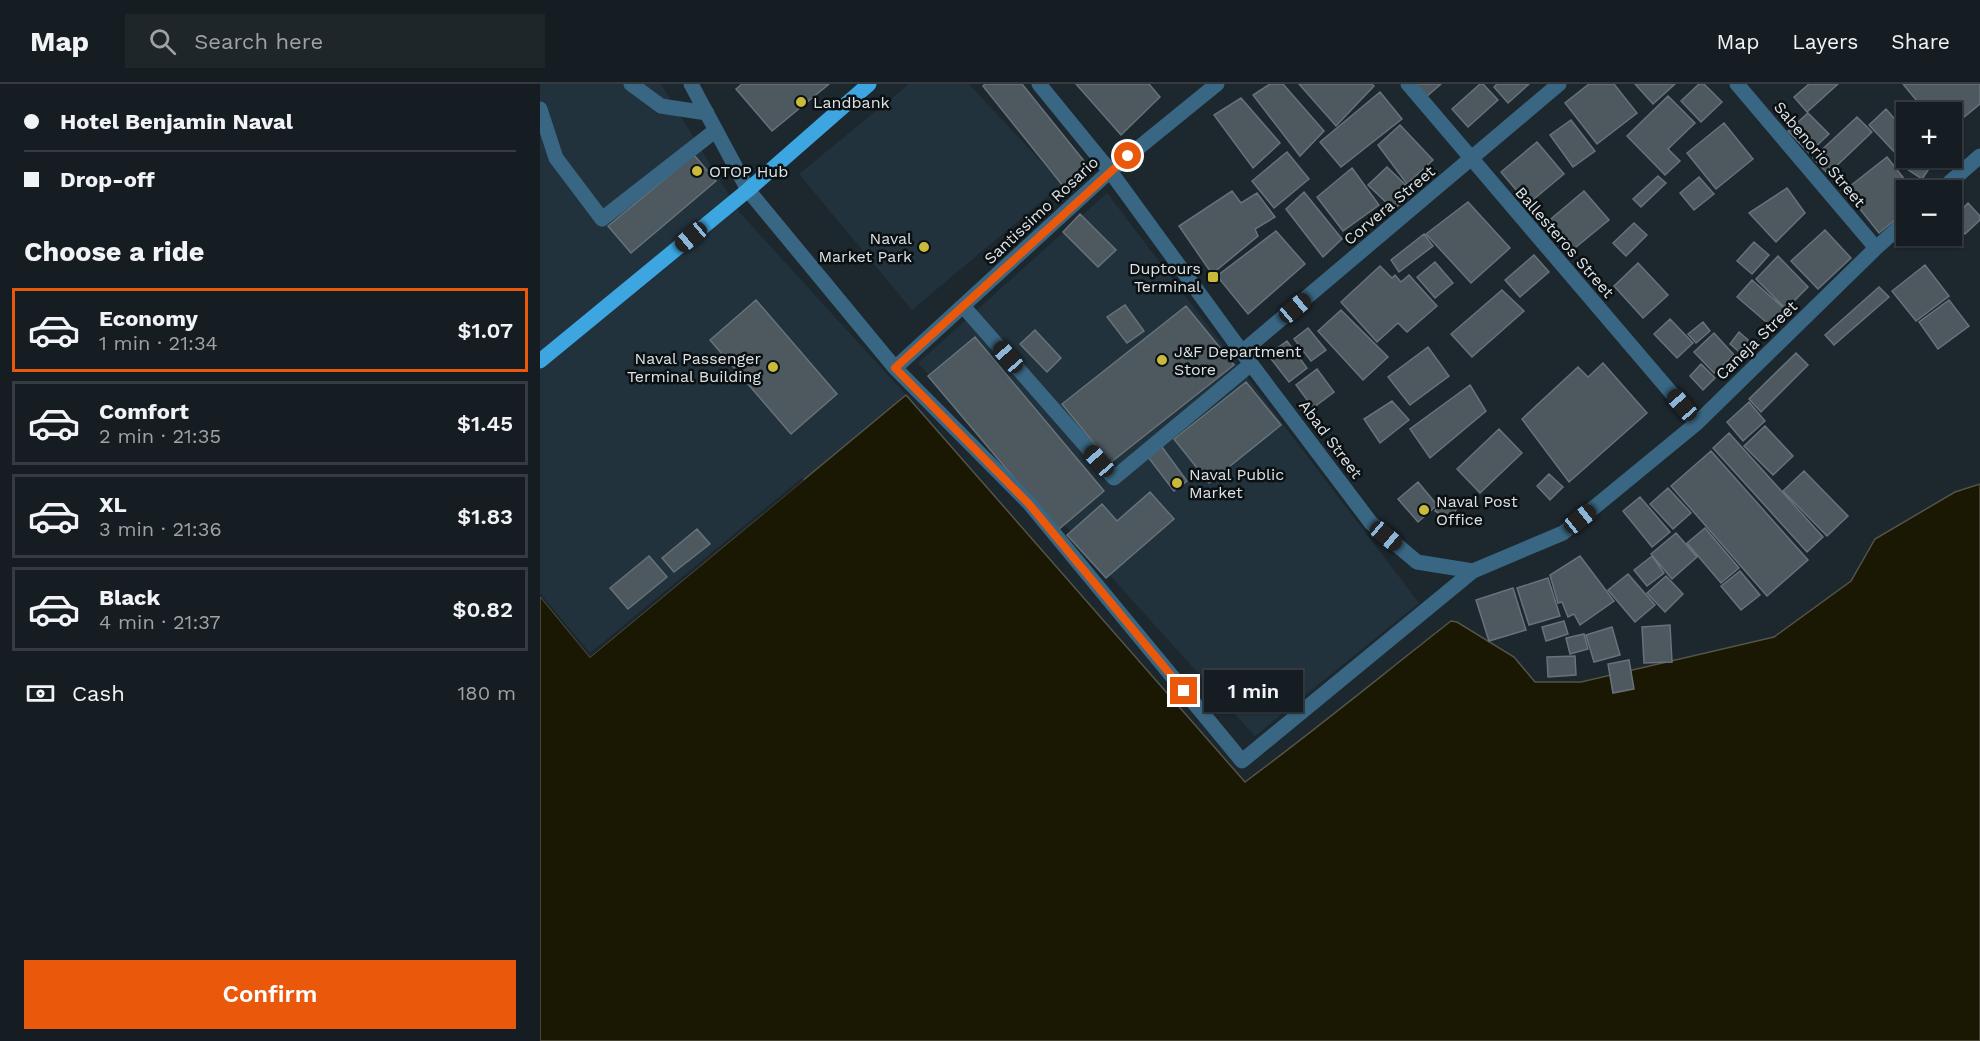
<!DOCTYPE html>
<meta charset="utf-8">
<style>
body{margin:0;font-family:"Work Sans",sans-serif;background:#1f262a;color:#f1f3f6;height:100vh;display:flex;flex-direction:column;font-size:22px;white-space:nowrap}
*{box-sizing:border-box;margin:0}
p{font-size:20px;color:#9ea2a5}
.icon{flex:none;width:33px;height:33px;fill:none;stroke:currentColor;stroke-width:2;stroke-linecap:round;stroke-linejoin:round}
.map{position:relative;flex:1;overflow:hidden}
.sheet{display:flex;flex-direction:column;background:#161d22;width:540px}
.sheet>*{flex:none}
.top-card{display:grid;align-content:center;height:132px;padding:0 24px;background:#161d22}
.controls{position:absolute;left:1356px;top:18px;display:grid;gap:12px}
.controls a{display:grid;place-items:center;width:66px;height:66px;border-radius:0px;background:#161d22;box-shadow:0 2px 4px #0004,0 0 0 2px #353b40;font-size:30px}
.end{position:absolute;width:27px;height:27px;margin:-14px;border:8px solid #ea580c;background:#fff;box-shadow:0 0 0 3px #fff}
.from{border-radius:50%}
.bubble{position:absolute;height:42px;border-radius:0px;background:#161d22;box-shadow:0 2px 4px #0004,0 0 0 2px #353b40;font-size:20px;font-weight:600;line-height:42px;text-align:center}
.car{position:absolute;width:18px;height:36px;margin:-18px -9px;border-radius:8px;box-shadow:0 0 4px 2px #0007;background:linear-gradient(#222 24%,#8ab4d8 0 40%,#222 0 76%,#8ab4d8 0 86%,#222 0)}
.top-card b{display:flex;align-items:center;gap:21px;height:57px;font-size:22px}
.top-card b+b{border-top:2px solid #353b40}
.top-card i{width:15px;height:15px;background:#f1f3f6}
ul{padding:0;list-style:none}
li{display:flex;align-items:center;gap:18px;height:84px;margin:0 12px 9px;padding:0 12px;border:3px solid #353b40;border-radius:0px}
li div{flex:1}
li b{display:block;font-size:22px}
li em{font-style:normal;font-weight:600}
li.selected{border-color:#ea580c}
li>.icon{width:54px;height:54px;stroke-width:1.5}
h2{padding:0 24px;font-size:27px;line-height:72px}
.pay{display:flex;align-items:center;gap:15px;height:66px;padding:0 24px;font-size:22px}
.pay p{margin-inline-start:auto}
.action{display:flex;gap:12px;margin-top:auto;padding:12px 24px}
.action a{flex:1;height:69px;border-radius:0px;background:#ea580c;color:#fff;font-size:24px;font-weight:600;line-height:69px;text-align:center}
header{display:flex;align-items:center;gap:36px;box-sizing:border-box;height:84px;padding:0 30px;background:#161d22;border-bottom:2px solid #353b40}
header strong{font-size:28px}
nav{display:flex;gap:33px;margin-inline-start:auto;font-size:21px}
.search{width:420px;height:54px;background:#1f262a;display:flex;align-items:center;gap:15px;box-sizing:border-box;padding:0 21px;border-radius:0px;color:#9ea2a5;font-size:22px}
main{display:flex;flex:1;min-height:0}
.map>svg:first-child{display:block}
</style>
<header>
<strong>Map</strong>
<div class="search"><svg class="icon" aria-label="search" viewBox="0 0 24 24"><circle cx="10" cy="10" r="6"/><path d="M15 15l6 6"/></svg>Search here</div>
<nav><a>Map</a><a>Layers</a><a>Share</a></nav>
</header>
<main>
<section class="sheet">
<div class="top-card">
<b><i class="from"></i>Hotel Benjamin Naval</b>
<b><i></i>Drop-off</b>
</div>
<h2>Choose a ride</h2>
<ul>
<li class="selected"><svg class="icon" aria-label="car" viewBox="0 0 24 24"><path d="M5 17H2v-5l4-1 3-4h7l3 4 3 1v5h-3M9 17h6M6 11h13"/><circle cx="7" cy="17" r="2"/><circle cx="17" cy="17" r="2"/></svg><div><b>Economy</b><p>1 min · 21:34</p></div><em>$1.07</em></li>
<li><svg class="icon" aria-label="car" viewBox="0 0 24 24"><path d="M5 17H2v-5l4-1 3-4h7l3 4 3 1v5h-3M9 17h6M6 11h13"/><circle cx="7" cy="17" r="2"/><circle cx="17" cy="17" r="2"/></svg><div><b>Comfort</b><p>2 min · 21:35</p></div><em>$1.45</em></li>
<li><svg class="icon" aria-label="car" viewBox="0 0 24 24"><path d="M5 17H2v-5l4-1 3-4h7l3 4 3 1v5h-3M9 17h6M6 11h13"/><circle cx="7" cy="17" r="2"/><circle cx="17" cy="17" r="2"/></svg><div><b>XL</b><p>3 min · 21:36</p></div><em>$1.83</em></li>
<li><svg class="icon" aria-label="car" viewBox="0 0 24 24"><path d="M5 17H2v-5l4-1 3-4h7l3 4 3 1v5h-3M9 17h6M6 11h13"/><circle cx="7" cy="17" r="2"/><circle cx="17" cy="17" r="2"/></svg><div><b>Black</b><p>4 min · 21:37</p></div><em>$0.82</em></li>
</ul>
<div class="pay"><svg class="icon" aria-label="cash" viewBox="0 0 24 24"><path d="M3 7h18v10H3z"/><circle cx="12" cy="12" r="2"/></svg>Cash<p>180 m</p></div>
<div class="action"><a>Confirm</a></div>
</section>
<div class="map">
<svg width="1440" height="957" viewBox="0 0 1440 957">
<rect width="100%" height="100%" fill="#1d272e"/>
<!-- built -->
<path fill="#22323c" d="M0,0H121L200,129L366,311L50,573L0,512Z
M369,0H429L522,100L372,226L259,90Z
M567,109L879,519L715,652L378,279Z"/>
<!-- water -->
<path fill="#1a1703" stroke="#545447" stroke-width="1.5" d="M366,311L705,698C775,646 842,591 911,537L917,538L974,573L995,598H1041L1234,553L1311,497L1335,455L1415,408L1440,400V957H0V512L50,573Z"/>
<!-- pier -->
<path fill="#1d272e" d="M262,394L264,396L50,573L0,512V509L50,569Z"/>
<!-- building -->
<path fill="#4d585f" stroke="#67727a" stroke-width="1.5" d="M202,0H289L232,47L196,5Z
M445,0H482L548,82L523,102L443,2Z
M536,0H609L620,13L581,51Z
M730,0H743L784,47L760,72L713,11Z
M759,0H832L834,2L796,42Z
M874,0H901L886,13Z
M940,0H943L958,16L928,43L912,25Z
M957,0H989L968,19L954,3Z
M1049,0H1074L1097,29L1057,60L1025,19Z
M1095,0H1135L1113,20Z
M1159,0H1164L1182,18L1161,38L1141,17Z
M1269,0H1298L1267,28L1254,13Z
M1363,0H1440V20L1412,43V28H1386Z
M840,8L862,35L801,83L780,58Z
M1128,12L1155,39L1128,65L1140,77L1125,91L1087,52Z
M701,14L740,59L713,84L674,31Z
M1346,25L1366,48V71L1361,75L1329,41Z
M1268,29L1289,50L1269,69L1248,47Z
M1317,33L1332,48L1288,90L1273,74Z
M1031,36L1055,67L1033,83L1010,51Z
M1184,39L1213,75L1176,105L1147,69Z
M860,41L893,76L867,100L838,61Z
M997,58L1024,90L988,120L961,88Z
M747,68L769,95L734,124L712,97Z
M154,71L176,97L91,169L68,142Z
M1347,73L1373,106H1366V127L1339,149L1305,106Z
M1371,74H1385L1393,79L1382,95L1364,83Z
M847,83L872,107L854,126L828,101Z
M812,84L839,121L803,147L777,113Z
M1118,92L1126,99L1101,123L1093,115Z
M1159,93L1174,110L1154,126L1140,109Z
M1247,104L1265,129L1236,158L1209,129Z
M692,107L701,119L717,109L735,133L715,145L718,152L672,190L639,142Z
M1044,107L1069,136L1030,168L1006,139Z
M764,108L802,155L783,173L746,125Z
M928,118L970,164L931,199L886,150Z
M1428,119L1440,132V136L1425,150L1412,135Z
M540,130L576,166L558,183L523,148Z
M1094,139L1107,151L1086,172L1073,159Z
M1285,146L1311,174L1278,205L1251,177Z
M736,147L765,180L708,230L677,192Z
M884,150L893,162L859,188L851,176Z
M1214,158L1229,171L1212,190L1197,177Z
M994,171L1009,188L980,213L965,196Z
M1238,172L1268,203L1246,225L1216,195Z
M895,178L913,199L895,214L877,193Z
M1098,179L1128,211L1103,234L1074,202Z
M1385,181L1409,212L1376,237L1352,207Z
M840,182L852,194L855,191L861,198L869,191L897,222L867,248L858,239L837,258L801,218Z
M1212,196L1246,226L1232,243L1197,213Z
M1339,203L1349,213L1294,261L1285,251Z
M962,206L984,227L932,273L911,250Z
M216,216L297,310L251,350L170,256Z
M1409,216L1429,242L1398,265L1379,238Z
M585,221L604,247L587,259L567,233Z
M646,222L694,281L570,379L522,320Z
M801,226L848,273L823,296L778,247Z
M1130,235L1153,259L1137,274L1114,250Z
M1163,238L1170,247L1156,259L1148,250Z
M768,244L786,266L771,277L754,255Z
M495,246L521,274L507,288L480,260Z
M1199,248L1214,261L1204,272L1190,260Z
M1174,249L1194,271L1174,289L1154,268Z
M435,253L564,407L518,446L388,292Z
M747,257L767,284L749,298L728,271Z
M888,263L909,292L870,321L848,293Z
M1256,269L1268,281L1221,328L1209,315Z
M1063,279L1107,329L1029,398L982,335L1038,283L1048,293Z
M1161,280L1175,294L1163,306L1150,292Z
M777,285L794,308L773,324L756,301Z
M706,298L741,341L669,399L634,355Z
M930,301L946,327L890,374L870,345Z
M852,317L869,336L840,359L824,335Z
M1209,318L1225,337L1203,357L1187,338Z
M1225,342L1253,372L1233,391L1204,362Z
M959,345L982,369L940,409L917,385Z
M1189,349L1283,453L1267,468L1173,364Z
M622,363L647,397L634,407L608,373Z
M1171,367L1268,476L1227,512L1131,402Z
M1264,387L1308,432L1287,452L1243,407Z
M1009,390L1023,403L1010,416L997,402Z
M878,398L897,421L878,438L858,415Z
M1128,404L1151,429L1133,445L1110,420Z
M610,408L634,435L566,494L527,451L562,420L577,437Z
M1100,413L1130,448L1112,463L1083,427Z
M901,415L917,424L910,436L895,427Z
M1165,444L1199,484L1181,499L1147,459Z
M157,445L170,460L134,488L122,474Z
M1136,449L1157,473L1132,495L1111,470Z
M109,472L127,493L88,525L70,504Z
M1040,472L1074,517L1040,541L1034,530L1028,533L1022,518L1018,519L1010,491Z
M1112,472L1124,489L1107,502L1094,486Z
M1200,487L1220,511L1201,526L1181,502Z
M1088,490L1115,521L1095,538L1068,506Z
M1126,492L1143,510L1125,528L1107,509Z
M1008,494L1020,532L989,541L977,504Z
M973,504L986,546L949,557L936,516Z
M1024,537L1028,550L1006,557L1002,543Z
M1130,541L1132,578L1104,579L1102,543Z
M1072,543L1080,571L1054,578L1046,551Z
M1044,550L1048,565L1030,570L1026,554Z
M1035,572L1036,591L1008,593L1007,573Z
M1089,576L1094,605L1073,609L1068,580Z"/>
<g fill="none" stroke-linecap="round" stroke-linejoin="round">
<!-- minor -->
<path stroke="#396783" stroke-width="15" d="M91,0L121,22L167,29
M151,0L208,106L355,284L489,419L702,677L933,487L1023,449L1157,339L1336,164L1366,137
M499,0L570,87L702,268L831,439L877,478L933,487
M868,0L1157,339
M1197,0L1336,164
M0,25L16,74L62,135L176,46
M1401,106L1440,72
M423,222L574,394L711,280
M702,268L1019,0
M355,284L570,87L677,0"/>
<!-- major -->
<path stroke="#3da6e0" stroke-width="15" d="M0,277L208,106L329,0"/>
</g>
<g fill="none" stroke-linecap="round" stroke-linejoin="round">
<!-- route -->
<path stroke="#ea580c" stroke-width="8" d="M588,72L355,284L489,420L644,607"/>
</g>
<!-- markers -->
<g fill="#caba3a" stroke="#0b1012" stroke-width="2">
<circle cx="261" cy="18" r="6"/>
<circle cx="157" cy="87" r="6"/>
<circle cx="384" cy="163" r="6"/>
<rect x="667" y="187" width="12" height="12" rx="3"/>
<circle cx="622" cy="276" r="6"/>
<circle cx="233" cy="283" r="6"/>
<circle cx="637" cy="399" r="6"/>
<circle cx="884" cy="426" r="6"/>
</g>
<g text-anchor="middle" stroke-width="5" stroke-linejoin="round" paint-order="stroke">
<!-- poi labels -->
<g font-size="16" fill="#dce2e6" stroke="#0b1012" text-anchor="start">
<text x="273" y="24">Landbank</text>
<text x="169" y="93">OTOP Hub</text>
<text x="372" y="160" text-anchor="end">Naval<tspan x="372" dy="18">Market Park</tspan></text>
<text x="661" y="190" text-anchor="end">Duptours<tspan x="661" dy="18">Terminal</tspan></text>
<text x="634" y="273">J&amp;F Department<tspan x="634" dy="18">Store</tspan></text>
<text x="221" y="280" text-anchor="end">Naval Passenger<tspan x="221" dy="18">Terminal Building</tspan></text>
<text x="649" y="396">Naval Public<tspan x="649" dy="18">Market</tspan></text>
<text x="896" y="423">Naval Post<tspan x="896" dy="18">Office</tspan></text>
</g>
<!-- street labels -->
<g font-size="16" fill="#dce2e6" stroke="#0b1012">
<text transform="translate(1280 70) rotate(50)" y="6">Sabenorio Street</text>
<text transform="translate(849 121) rotate(-40)" y="6">Corvera Street</text>
<text transform="translate(501 126) rotate(-43)" y="6">Santissimo Rosario</text>
<text transform="translate(1025 158) rotate(49)" y="6">Ballesteros Street</text>
<text transform="translate(1216 256) rotate(-44)" y="6">Caneja Street</text>
<text transform="translate(791 355) rotate(53)" y="6">Abad Street</text>
</g>
</g>
</svg>
<div class="controls">
<a>+</a>
<a>−</a>
</div>
<i class="end from" style="left:588px;top:72px"></i>
<i class="end" style="left:644px;top:607px"></i>
<div class="bubble" style="left:664px;top:586px;width:99px">1 min</div>
<i class="car" style="left:151px;top:153px;rotate:230deg"></i>
<i class="car" style="left:755px;top:224px;rotate:50deg"></i>
<i class="car" style="left:468px;top:273px;rotate:319deg"></i>
<i class="car" style="left:1142px;top:321px;rotate:319deg"></i>
<i class="car" style="left:559px;top:377px;rotate:319deg"></i>
<i class="car" style="left:1040px;top:435px;rotate:51deg"></i>
<i class="car" style="left:846px;top:452px;rotate:130deg"></i>
</div>
</main>
